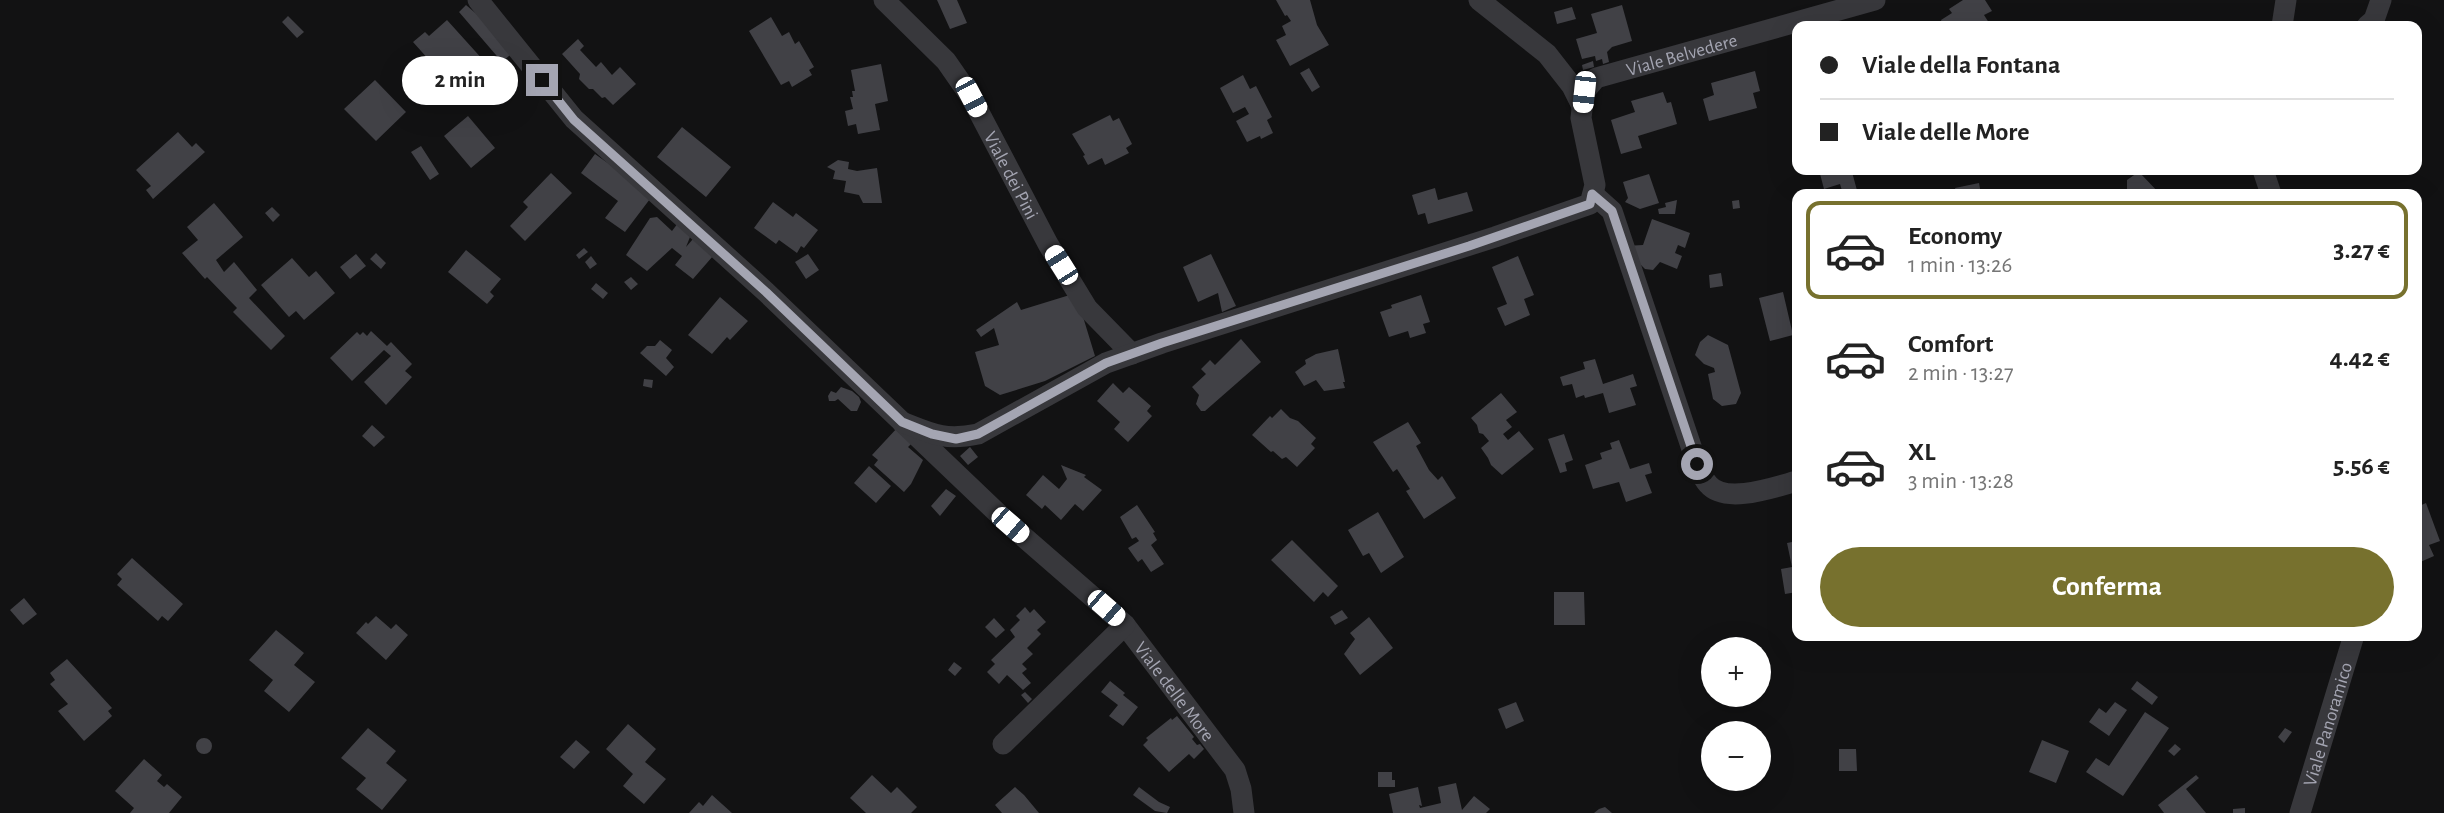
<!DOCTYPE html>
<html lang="it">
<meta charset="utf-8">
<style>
body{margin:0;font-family:"Alegreya Sans",sans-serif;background:#f6f6f6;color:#222;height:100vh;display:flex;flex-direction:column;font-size:26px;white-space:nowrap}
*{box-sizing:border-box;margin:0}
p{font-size:23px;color:#767676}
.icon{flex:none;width:38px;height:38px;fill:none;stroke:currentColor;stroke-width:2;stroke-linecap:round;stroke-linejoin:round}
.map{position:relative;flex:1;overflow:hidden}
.side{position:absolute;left:1792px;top:189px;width:630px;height:452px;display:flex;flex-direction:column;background:#fff;border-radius:14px;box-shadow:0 7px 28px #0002}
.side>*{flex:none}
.hud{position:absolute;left:1792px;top:21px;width:630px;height:154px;border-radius:14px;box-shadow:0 7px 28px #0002;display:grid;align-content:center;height:154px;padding:0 28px;background:#fff}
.fabs{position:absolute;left:1701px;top:637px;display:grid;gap:14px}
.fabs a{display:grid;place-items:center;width:70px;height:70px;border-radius:50%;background:#fff;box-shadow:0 7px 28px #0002;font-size:35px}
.end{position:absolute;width:32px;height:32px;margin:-16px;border:9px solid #a4a5b2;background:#111;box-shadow:0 0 0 4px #111}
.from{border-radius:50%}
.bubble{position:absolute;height:49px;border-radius:24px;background:#fff;box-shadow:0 7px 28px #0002;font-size:23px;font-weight:700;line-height:49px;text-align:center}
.car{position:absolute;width:21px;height:42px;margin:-21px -10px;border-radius:9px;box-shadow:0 0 5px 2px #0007;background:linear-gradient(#fff 24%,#345 0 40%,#fff 0 76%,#345 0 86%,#fff 0)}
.hud b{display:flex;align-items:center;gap:24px;height:66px;font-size:26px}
.hud b+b{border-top:2px solid #e0e0e0}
.hud i{width:18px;height:18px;background:#222}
ul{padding:12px 0 0;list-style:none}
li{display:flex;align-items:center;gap:21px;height:98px;margin:0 14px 10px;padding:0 14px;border:4px solid transparent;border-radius:14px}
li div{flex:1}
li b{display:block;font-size:26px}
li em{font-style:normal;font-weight:700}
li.on{border-color:#77712e}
li>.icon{width:63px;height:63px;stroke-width:1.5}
.action{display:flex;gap:14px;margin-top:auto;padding:14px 28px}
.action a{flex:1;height:80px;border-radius:42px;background:#77712e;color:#fff;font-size:28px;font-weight:700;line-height:80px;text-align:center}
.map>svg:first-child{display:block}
</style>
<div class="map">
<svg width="2444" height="813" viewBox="0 0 2444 813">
<rect width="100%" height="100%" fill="#121213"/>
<!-- building -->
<path fill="#414146" d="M937,0H957L967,23L950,29Z
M1276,0H1310L1317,25L1329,45L1290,66L1276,40L1286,35L1282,26L1291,21L1287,15L1285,16Z
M1963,0H1985L1992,11L1984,15L1991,26H1937L1942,23L1941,20L1952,13L1949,9Z
M466,5L486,22L511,54L502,62L459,12Z
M1622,5L1632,41L1612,47L1607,52L1609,62L1603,64L1602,59L1596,61L1595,56L1582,59L1576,39L1597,33L1591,14Z
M1572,7L1576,19L1557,24L1554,12Z
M288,16L304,32L297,38L282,22Z
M771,17L782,36L789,32L795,44L799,41L814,67L809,70L812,75L792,87L789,81L781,85L749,31Z
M447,20L484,61L455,89L413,42L425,32L429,36Z
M578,39L584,46L580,50L596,67L601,62L612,75L620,67L636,84L613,105L605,97L602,98L593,89H589L579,79L580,74L562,54Z
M1593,61L1594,67L1583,70L1582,65Z
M881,64L888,101L875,104L880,130L858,134L856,124L848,126L845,111L853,109L850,97H853L852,91H855L851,70Z
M1309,68L1320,87L1312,92L1300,73Z
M1755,71L1760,91L1753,93L1757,108L1709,121L1703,99L1714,95L1711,83Z
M1243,75L1250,89L1256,86L1272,117L1267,120L1273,133L1261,139L1260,136L1247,142L1236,121L1249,114L1245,107L1233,113L1220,88Z
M375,80L406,112L376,141L344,109Z
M1663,92L1667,103L1671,102L1677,124L1638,136L1642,148L1621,154L1611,120L1635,112L1631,101Z
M1110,115L1113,121L1119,118L1132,144L1126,148L1129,153L1105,165L1102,158L1088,165L1083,156L1085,155L1072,134Z
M468,116L495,148L471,168L444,136Z
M682,127L731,167L706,197L657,157Z
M178,132L192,147L196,143L205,152L153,199L146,190L151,186L136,170Z
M421,146L439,174L430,180L411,152Z
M595,154L653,195L625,232L605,218L618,201L581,173Z
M838,160L849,162L848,169L857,171L877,168L882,203H863L859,195L844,192L846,181L833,179L835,171L827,167Z
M1819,170H1844L1845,174L1852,172L1858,194H1843L1840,184L1824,189Z
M551,173L572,193L525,241L510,226L528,207L523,202Z
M2137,173L2141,174L2160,194H2132L2127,189V180Z
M1649,174L1659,203L1640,209L1625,202L1628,198L1623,182Z
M1979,183L1981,194H1957L1955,188Z
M1435,188L1438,200L1467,192L1473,211L1428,224L1425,213L1418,215L1412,195Z
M1677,200L1675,214H1659L1658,209L1666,207L1665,203Z
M1739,200L1740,208L1733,209L1732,201Z
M773,202L793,217L796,213L818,230L804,248L801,246L797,253L779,240L776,244L754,228Z
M214,203L243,237L216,260L224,272L234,262L257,290L249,298L285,336L271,350L233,312L237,308L207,277L205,279L182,253L198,240L187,227Z
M272,207L280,215L273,222L265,213Z
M657,217L672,231L678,223L690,237L686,247L693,239L713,256L693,279L675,265L682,256L672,248L647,271L626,255L650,218Z
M1652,219L1690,233L1685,248L1678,245L1675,253L1682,256L1677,269L1660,262L1653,270L1645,269L1641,265L1631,266L1625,246L1643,245Z
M584,248L588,252L579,259L576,255Z
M466,250L501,279L490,292L494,296L487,304L448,272Z
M376,253L386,263L381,269L370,259Z
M356,254L366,266L350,279L340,267Z
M808,254L819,270L806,279L795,262Z
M1211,254L1236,306L1222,312L1218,293L1198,302L1183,267Z
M591,256L597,264L590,269L585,262Z
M1518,256L1534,295L1524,299L1530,315L1505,326L1497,308L1507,304L1492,267Z
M292,258L309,277L316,271L335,293L304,320L296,311L289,317L261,285Z
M1721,273L1723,286L1710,288L1709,275Z
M631,277L638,284L631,290L624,282Z
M596,283L608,293L603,299L591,289Z
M1783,292L1793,335L1770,341L1759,298Z
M1073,294L1080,307L1095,356L1045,381L1000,395L985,386L975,352L999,345L994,328L981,337L976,330L1017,302L1021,310Z
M1421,295L1430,322L1423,324L1426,333L1410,338L1408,331L1389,337L1380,312L1392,308L1391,305Z
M720,297L748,321L730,340L727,337L712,354L688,335Z
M371,331L387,346L391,342L412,364L405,371L412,377L386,405L364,382L391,356L384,350L352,381L330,358L357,332L360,335L363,332L367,336Z
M1708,335L1728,345L1741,393L1736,404L1722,406L1713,399L1708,374L1715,372L1714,368L1704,364L1695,355L1700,342Z
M1241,339L1261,362L1205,411H1201L1196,404L1199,395L1192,387L1206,374L1201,369L1210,360L1215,365Z
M660,340L672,350L666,358L674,367L666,376L640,353L647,346H655Z
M1338,349L1345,382H1343L1345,388L1324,391L1316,380L1304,386L1295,372L1306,364L1305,360L1316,354Z
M1595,359L1603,384L1633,374L1637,386L1630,388L1636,405L1609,413L1603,393L1585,398L1584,395L1576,398L1572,384L1563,386L1560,377L1585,369L1583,362Z
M644,379L653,380L652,388L643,386Z
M1113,383L1123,393L1129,387L1151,406L1147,411L1152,416L1128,442L1114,429L1120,422L1097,401Z
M841,387L852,391L859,397L861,402L857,411H851L838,399L835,401H829L828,396L831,391L836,393Z
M1501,393L1517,412L1506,420L1512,427L1503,434L1508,440L1519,431L1534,449L1502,475L1491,465L1488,458L1481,448L1489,441L1483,434L1479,433L1477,425L1471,418Z
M1281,409L1290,418L1298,421L1316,438L1311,444L1315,448L1297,467L1286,457L1282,459L1273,451L1271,452L1252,435L1270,416L1272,418Z
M1408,422L1421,443L1416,446L1429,470L1438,480L1442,476L1456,498L1424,519L1406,491L1410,489L1397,469L1393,472L1373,442Z
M372,425L385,437L374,447L362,436Z
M898,427L914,441L908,447L923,460L911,484L904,492L874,465L878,460L872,455Z
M1564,434L1573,460L1565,463L1567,471L1560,473L1548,439Z
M1619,440L1630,469L1649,463L1652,473L1645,475L1652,493L1626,502L1619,482L1593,489L1585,465L1602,459L1600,453L1612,449L1610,443Z
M970,447L978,457L968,465L960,456Z
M1061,465L1086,475L1084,477L1102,490L1083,511L1075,504L1061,520L1045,505L1042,509L1026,495L1043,475L1059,489L1067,479Z
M869,466L891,486L876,503L854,483Z
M946,489L956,496L940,516L931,506Z
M2426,503L2440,541L2429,545L2434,556L2418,563L2417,507Z
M1137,505L1155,532L1153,533L1157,540L1151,545L1164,564L1151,572L1142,559L1138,562L1128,548L1139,541L1136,537L1132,539L1120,517Z
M1378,512L1404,557L1381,573L1369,553L1363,556L1348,530Z
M1292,540L1338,586L1328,597L1323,592L1314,602L1271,560Z
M1797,541V592L1785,594L1781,569L1792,567L1787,543Z
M132,558L183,604L168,621L162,616L158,621L117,585L122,579L117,574Z
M1554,592H1584L1585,625H1554Z
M24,598L37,614L23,625L10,610Z
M1025,607L1030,613L1034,609L1046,622L1037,630L1041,634L1027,648L1033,654L1022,664L1027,669L1022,673L1031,683L1023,690L1007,675L999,684L987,672L995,664L991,660L1015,637L1010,630L1020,620L1016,616Z
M1342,610L1348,618L1335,625L1330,617Z
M376,616L391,629L396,624L408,635L386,660L356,633L366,622L368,624Z
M1369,617L1393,648L1360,675L1344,654L1355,639L1350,633Z
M994,618L1005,630L996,638L985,627Z
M276,630L304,653L294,665L315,682L289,712L264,691L273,680L249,660Z
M67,659L112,708L108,711L112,716L84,741L58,711L68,704L50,684L55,680L50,673Z
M954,662L962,668L955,676L948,670Z
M1110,681L1125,693L1123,695L1138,707L1123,726L1109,716L1118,705L1101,692Z
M2137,681L2158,697L2152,705L2131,689Z
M1025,692L1032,699L1028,703L1021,695Z
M1516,702L1524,721L1506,729L1498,709Z
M2115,702L2127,710L2109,736L2089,722L2099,708L2106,713Z
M2145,712L2169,728L2123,796L2086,772L2096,758L2109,766Z
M1177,716L1194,737L1192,739L1197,745L1200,744L1204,749L1194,759L1189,754L1169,772L1143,745L1148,740L1146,738L1171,718L1172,720Z
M628,724L656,749L645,762L666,779L644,804L623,786L633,774L606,749Z
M368,728L396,751L386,763L407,780L382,810L356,789L366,778L341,758Z
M2285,728L2292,732L2284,743L2278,737Z
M196 746a8 8 0 1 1 16 0a8 8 0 1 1-16 0Z
M576,740L590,752L574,769L560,757Z
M2042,740L2069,751L2056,783L2029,772Z
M2175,744L2181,749L2174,756L2168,751Z
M1839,749H1856L1857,771H1839Z
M144,759L162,775L157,781L164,787L167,784L182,797L169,813H130L134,808L115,791Z
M1378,772H1392V780H1395V787H1378Z
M872,775L891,793L897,787L917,807L911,813H866L850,798Z
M2196,775L2199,778L2186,789L2206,813H2164L2158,805Z
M1456,783L1462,810L1474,796L1490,809L1486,813H1393L1389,794L1418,787L1422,806L1419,805L1420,808L1441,803L1438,787Z
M1015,787L1024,795L1039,813H1002L995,805Z
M1139,787L1159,802L1170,807L1167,813L1155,811L1133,795Z
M712,795L732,813H689L699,802L703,806Z
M1605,807L1612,813H1594L1599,809Z
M2245,808V813H2233V809Z"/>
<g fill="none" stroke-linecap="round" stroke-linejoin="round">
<!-- street -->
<g stroke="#38383c" stroke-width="21">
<path id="s1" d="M478,0L574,119L766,292L1010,525L1125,625L1235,770L1241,789L1244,813"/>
<path id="s2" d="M884,0L946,61L971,97L1048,244L1087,308L1132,354"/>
<path d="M1479,0L1547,54L1572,86L1582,106"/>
<path d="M2282,26L2286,0"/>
<path d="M2367,26L2374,20L2381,0"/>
<path d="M2263,170L2271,194"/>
<path d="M1593,194L1612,211L1697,464C1700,471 1703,479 1708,484C1725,505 1775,487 1797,481"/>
<path id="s3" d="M902,422C932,434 945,441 978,434L1106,363L1162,343L1495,237L1590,204L1595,185L1581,118L1584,92L1596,78L1875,0"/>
<path d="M1003,744L1125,625"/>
<path id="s4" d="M2300,813L2354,635"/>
</g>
</g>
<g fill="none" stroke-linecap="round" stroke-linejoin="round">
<!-- route -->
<path stroke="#a4a5b2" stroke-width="9" d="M542,80L574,120L766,292L902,422L932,434L956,439L978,434L1106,363L1162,343L1469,246L1590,204L1592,194L1612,211L1697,464"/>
</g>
<g text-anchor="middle" stroke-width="5" stroke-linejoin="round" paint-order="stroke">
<!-- street labels -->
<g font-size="19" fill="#a4a5b2" stroke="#0d0d0e">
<text dy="7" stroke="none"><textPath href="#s3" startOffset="956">Viale Belvedere</textPath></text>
<text dy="7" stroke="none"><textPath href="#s2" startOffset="219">Viale dei Pini</textPath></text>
<text dy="7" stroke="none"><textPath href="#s1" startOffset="984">Viale delle More</textPath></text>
<text dy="7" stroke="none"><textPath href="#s4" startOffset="93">Viale Panoramico</textPath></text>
</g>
</g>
</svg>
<div class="fabs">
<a>+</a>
<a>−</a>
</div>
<i class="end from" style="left:1697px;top:464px"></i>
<i class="end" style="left:542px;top:80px"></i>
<div class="bubble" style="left:402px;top:56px;width:116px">2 min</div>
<i class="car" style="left:1584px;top:92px;rotate:186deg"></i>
<i class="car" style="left:971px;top:97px;rotate:152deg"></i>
<i class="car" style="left:1061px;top:265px;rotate:328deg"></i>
<i class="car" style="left:1010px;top:525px;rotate:131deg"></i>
<i class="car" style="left:1106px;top:608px;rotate:131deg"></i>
<div class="hud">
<b><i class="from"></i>Viale della Fontana</b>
<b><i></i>Viale delle More</b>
</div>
<section class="side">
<ul>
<li class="on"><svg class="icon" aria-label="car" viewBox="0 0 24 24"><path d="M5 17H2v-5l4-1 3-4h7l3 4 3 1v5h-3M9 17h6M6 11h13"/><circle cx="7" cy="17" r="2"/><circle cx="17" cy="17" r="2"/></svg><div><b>Economy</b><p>1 min · 13:26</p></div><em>3.27 €</em></li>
<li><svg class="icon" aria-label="car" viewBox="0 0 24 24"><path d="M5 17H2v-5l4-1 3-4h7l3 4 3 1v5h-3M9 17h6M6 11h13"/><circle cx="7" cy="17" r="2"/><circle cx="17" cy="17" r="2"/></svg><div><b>Comfort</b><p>2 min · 13:27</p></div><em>4.42 €</em></li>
<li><svg class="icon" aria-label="car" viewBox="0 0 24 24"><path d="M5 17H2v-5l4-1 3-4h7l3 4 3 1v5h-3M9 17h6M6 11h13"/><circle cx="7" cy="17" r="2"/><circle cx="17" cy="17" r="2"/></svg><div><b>XL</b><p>3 min · 13:28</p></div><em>5.56 €</em></li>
</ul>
<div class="action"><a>Conferma</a></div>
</section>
</div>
